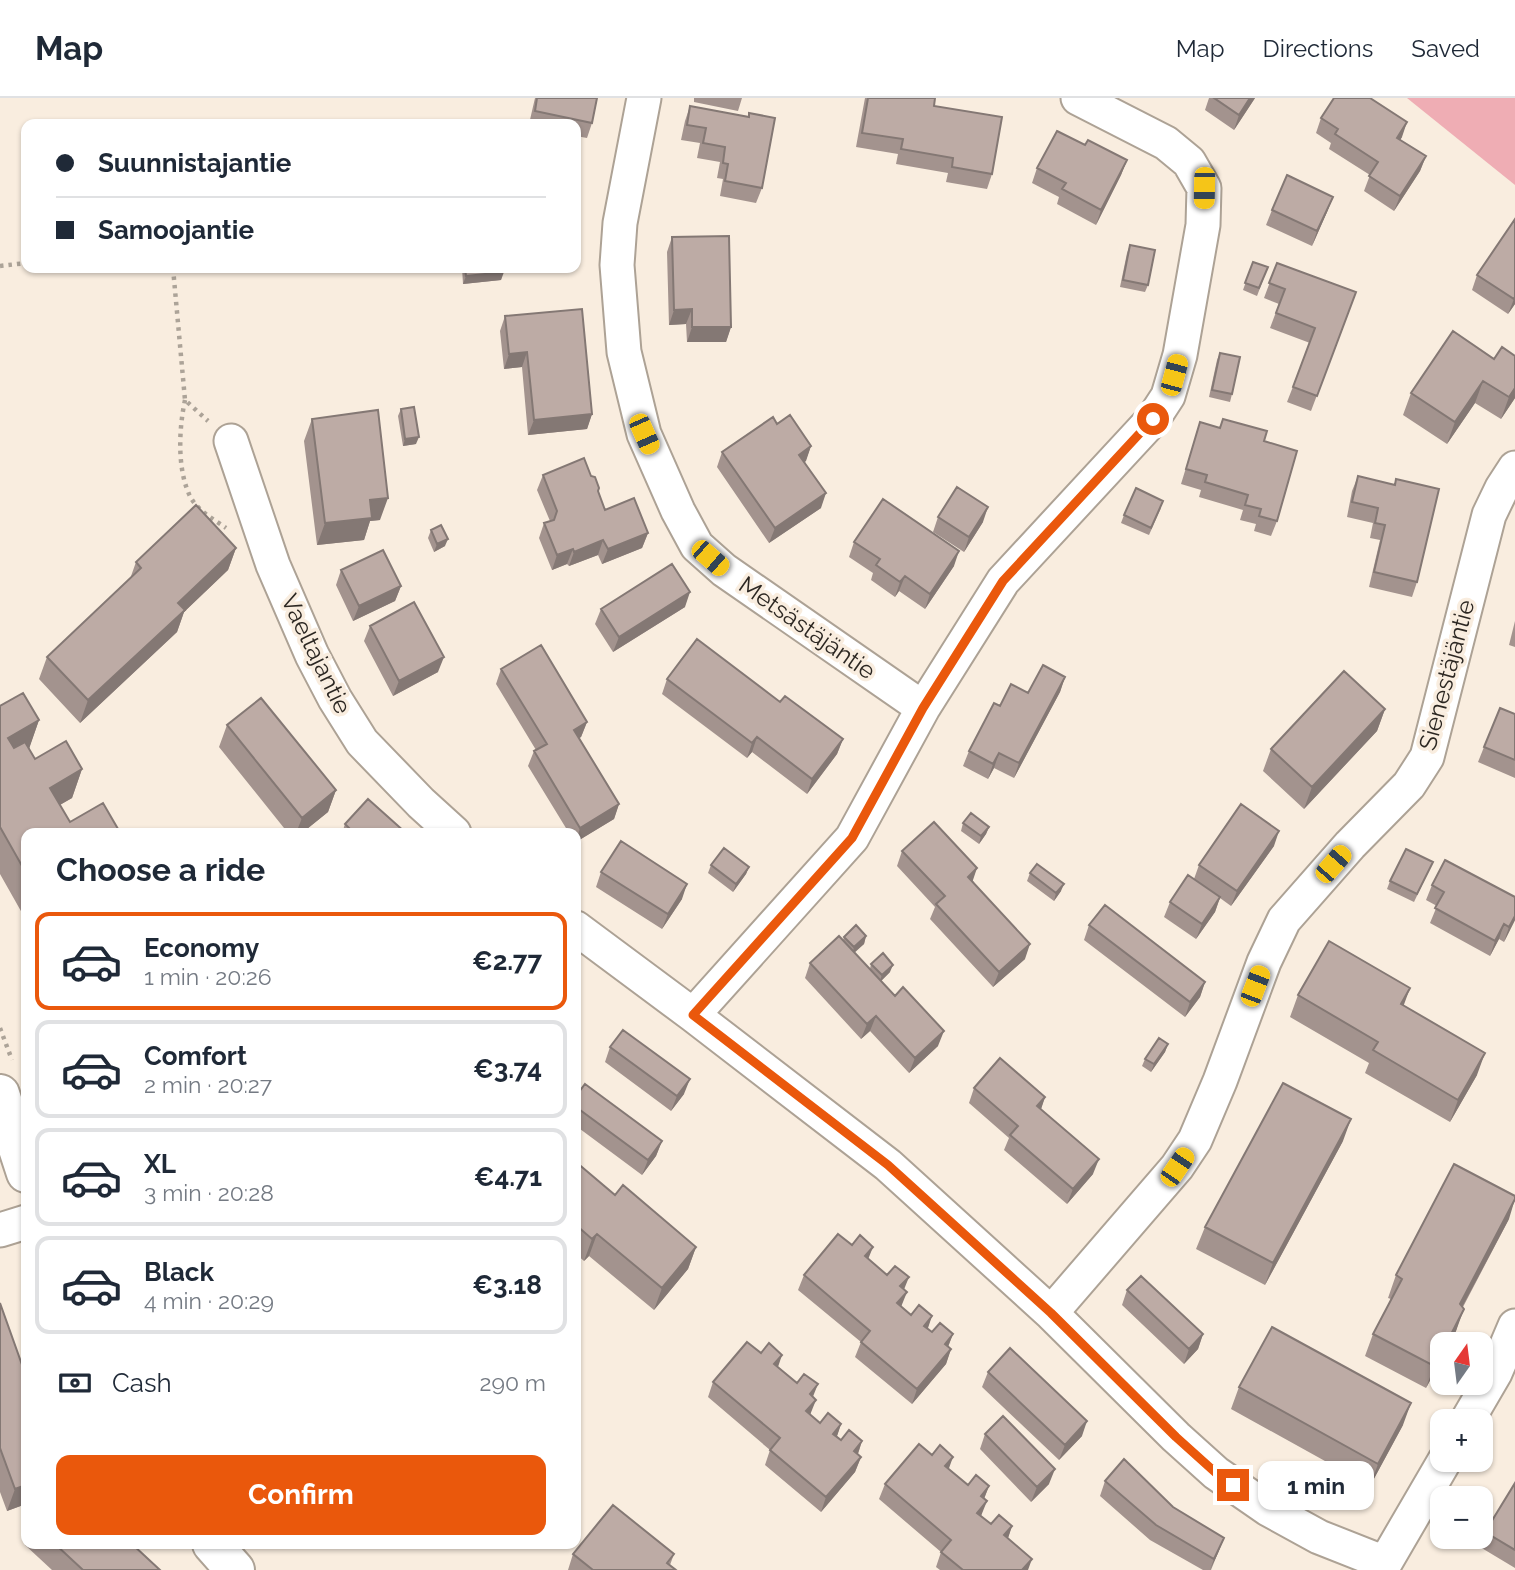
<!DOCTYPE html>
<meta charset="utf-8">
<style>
body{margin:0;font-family:Raleway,sans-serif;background:#f6f6f7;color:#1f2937;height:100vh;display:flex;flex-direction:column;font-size:26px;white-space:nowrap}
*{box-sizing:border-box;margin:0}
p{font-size:23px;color:#747a83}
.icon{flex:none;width:38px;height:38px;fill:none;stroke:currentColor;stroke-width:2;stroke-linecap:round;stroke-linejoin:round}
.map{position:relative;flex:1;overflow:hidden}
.side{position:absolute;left:21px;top:730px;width:560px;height:721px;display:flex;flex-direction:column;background:#fff;border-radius:14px;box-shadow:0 2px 5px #0004}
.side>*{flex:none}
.top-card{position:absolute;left:21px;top:21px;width:560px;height:154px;border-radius:14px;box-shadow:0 2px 5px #0004;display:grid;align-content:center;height:154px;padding:0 35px;background:#fff}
.needle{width:46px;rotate:14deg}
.fabs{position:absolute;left:1430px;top:1234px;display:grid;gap:14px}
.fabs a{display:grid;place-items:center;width:63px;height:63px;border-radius:14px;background:#fff;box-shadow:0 2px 5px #0004;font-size:35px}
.end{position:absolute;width:32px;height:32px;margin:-16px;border:9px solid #ea580c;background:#fff;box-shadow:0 0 0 4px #fff}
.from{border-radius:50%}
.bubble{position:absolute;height:49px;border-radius:14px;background:#fff;box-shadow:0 2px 5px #0004;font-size:23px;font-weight:700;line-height:49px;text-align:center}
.car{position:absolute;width:21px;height:42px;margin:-21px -10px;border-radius:9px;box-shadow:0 0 5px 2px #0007;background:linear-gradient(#f5c518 24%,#345 0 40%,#f5c518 0 76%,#345 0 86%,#f5c518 0)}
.top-card b{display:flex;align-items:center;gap:24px;height:66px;font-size:26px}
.top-card b+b{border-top:2px solid #e0e1e3}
.top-card i{width:18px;height:18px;background:#1f2937}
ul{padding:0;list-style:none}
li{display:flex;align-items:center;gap:21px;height:98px;margin:0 14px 10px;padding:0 21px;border:4px solid #e0e1e3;border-radius:14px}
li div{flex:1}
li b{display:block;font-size:26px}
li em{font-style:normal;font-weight:700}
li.current{border-color:#ea580c}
li>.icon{width:63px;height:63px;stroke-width:1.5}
h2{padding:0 35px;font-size:32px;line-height:84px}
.pay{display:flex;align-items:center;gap:18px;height:77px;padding:0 35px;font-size:26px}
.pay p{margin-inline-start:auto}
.cta{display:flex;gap:14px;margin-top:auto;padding:14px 35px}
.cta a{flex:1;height:80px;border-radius:14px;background:#ea580c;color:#fff;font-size:28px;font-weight:700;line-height:80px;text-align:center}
header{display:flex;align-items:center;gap:42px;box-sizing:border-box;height:98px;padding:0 35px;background:#fff;border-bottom:2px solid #e0e1e3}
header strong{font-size:33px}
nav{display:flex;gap:38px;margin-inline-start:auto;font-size:24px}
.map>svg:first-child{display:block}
</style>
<header>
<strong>Map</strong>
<nav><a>Map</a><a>Directions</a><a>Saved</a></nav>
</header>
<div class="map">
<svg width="1515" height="1472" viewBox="0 0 1515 1472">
<rect width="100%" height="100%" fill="#f9eddf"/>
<!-- green -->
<path fill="#efadb4" d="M1407,0H1515V87Z"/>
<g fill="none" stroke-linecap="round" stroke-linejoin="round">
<defs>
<path id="minor" d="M644,0L620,125L617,167L624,254L644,336L678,413L697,448L724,472L923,610
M231,343L273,467L312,557L335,601L362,644L421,705L454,735
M576,830L693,917L888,1067L1051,1215L1176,1339L1216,1375L1268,1411L1319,1439L1385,1465L1445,1362
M693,917L852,740L923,610L1003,483L1153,321L1168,298L1180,257L1203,127L1204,90L1189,64L1166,45L1078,0
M0,1132L26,1124
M1051,1215L1177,1069L1195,1042L1220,983L1264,864L1284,822L1350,747L1409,687L1427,659L1489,417L1502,390L1515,370
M1467,1323L1495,1275L1515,1228"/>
<path id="tertiary" d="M0,996L26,1075
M212,1446L235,1472"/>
</defs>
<!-- minor casing -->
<use href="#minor" stroke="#ada295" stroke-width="37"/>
<!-- tertiary casing -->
<use href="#tertiary" stroke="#ada295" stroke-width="42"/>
<!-- path -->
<path stroke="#aca398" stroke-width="4.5" stroke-dasharray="3.5 5" stroke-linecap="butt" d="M0,168L26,165
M173,170L185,302L208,323
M185,302C179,330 177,369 189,396C195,411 213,421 226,430
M0,930L12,962"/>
<!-- minor -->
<use href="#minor" stroke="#fff" stroke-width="33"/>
<!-- tertiary -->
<use href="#tertiary" stroke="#fff" stroke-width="38"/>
</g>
<!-- wall -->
<path fill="#a3938e" d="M535,0H597L592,25L587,40L576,38V26H529Z
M694,0H742L738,13L694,4Z
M865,0H935L934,8L992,76L987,91L946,84L948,75L896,66L898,56L856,49Z
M1209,0H1255L1234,32L1205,12Z
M690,8L748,19L749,15L762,90L756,105L720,98L723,81L717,80L720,64L697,60L700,45L681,42L685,23Z
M1321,20L1402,39L1400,42L1426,58L1420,73L1394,113L1364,93L1370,77L1329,51L1331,45L1316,35Z
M1085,47L1127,62L1121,77L1096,127L1057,106L1059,99L1032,85L1037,70Z
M1333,99L1327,114L1312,148L1266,127L1272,112Z
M1515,121V206L1508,216L1472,192L1477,177Z
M672,139L731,229L726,244H687L686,226L669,227L667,154Z
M1130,147L1148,187L1145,194L1120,189L1127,155Z
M1253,164L1268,169L1257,198L1243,192Z
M1277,165L1356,194L1311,313L1287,304L1310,245L1270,230L1279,206L1264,200Z
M462,170H503L501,182L463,186Z
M505,218L592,316L587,331L528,337L522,269L504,271L500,233Z
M1453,233L1515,300L1501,321L1475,305L1447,346L1403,317L1411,295Z
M1220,255L1232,296L1230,304L1209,299L1217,262Z
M401,311L416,346L403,348L398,318Z
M312,321L380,422L370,423L364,442L317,447L304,343Z
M1223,321L1264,343L1277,423L1271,438L1254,433L1256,426L1240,422L1243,412L1199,399L1201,392L1181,386L1200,324L1220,330Z
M777,326L811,348L805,364L821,410L769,445L717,369L722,354Z
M543,377L598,393L605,412L648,435L642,450L602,466L598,457L569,468L567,466L552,472L539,440L544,425L550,423L537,392Z
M1358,378L1394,387L1396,381L1417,484L1412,499L1369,489L1380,442L1370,440L1373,425L1347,419L1352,393Z
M1161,410L1149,437L1121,425L1124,417Z
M938,419L983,424L964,454L933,434Z
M431,432L445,448L434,454L428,440Z
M854,444L954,468L925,511L899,493L895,499L871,482L873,475L849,459Z
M236,450L228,472L184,514L177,534L80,625L39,581L47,559L130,481L136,464Z
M341,472L401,488L395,503L353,523L336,487Z
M685,509L613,554L595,526L601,511Z
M1515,523V549L1509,547Z
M370,528L438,574L393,598L364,543Z
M501,571L587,624L581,639L579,640L619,706L614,721L576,744V735H569L528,668L534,653L536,652L496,586Z
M1065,579L1060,594L1014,680L994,670L988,681L963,668L969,653L1000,608Z
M667,581L780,604L843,641L837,656L807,696L752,654L747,660L662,596Z
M0,608L39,622L29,650L35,661L82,671L72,700L60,707L70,724L118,731L116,735H26V822L0,776Z
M1385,611L1377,633L1304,711L1263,673L1271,651Z
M1515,616V680L1478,664L1484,649Z
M227,627L336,692L328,714L302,735H288L219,649Z
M963,725L989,729L986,736L979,746L961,733Z
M345,726L406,735H342Z
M1274,748L1231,808L1220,800L1215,814L1196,841L1164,819L1170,804L1194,781L1199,767Z
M902,753L973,783L1025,861L993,889L930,821L935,809L897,768Z
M1433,764L1414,804L1387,791L1390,783Z
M711,767L749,769L746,776L733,794L708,775Z
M601,774L682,801L662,831L596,789Z
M1030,775L1061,793L1054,803L1027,783Z
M1432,787L1515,822L1504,844L1499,841L1490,858L1430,825L1437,808L1426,802Z
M1089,827L1205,884L1200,899L1185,919L1084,842Z
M866,838L864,846L854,854L870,871L871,866L890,874L881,883L938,948L909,975L870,933L861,941L805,880L810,865L843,842L844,839Z
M1298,897L1404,908L1477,977L1450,1024L1365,975L1369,965L1290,919Z
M1168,946L1165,954L1151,974L1142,968L1145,961Z
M610,949L684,996L671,1013L605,964Z
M974,990L1045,999L1041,1011L1093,1076L1067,1106L1004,1052L1009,1040L969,1005Z
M576,998L662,1043L656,1058L642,1077L576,1028Z
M1343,1043L1265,1187L1196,1151L1205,1129Z
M576,1064L615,1097L696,1149L688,1171L654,1212L589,1158L584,1163L576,1156Z
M1509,1121L1463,1209L1456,1233L1426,1290L1365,1258L1373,1236L1391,1201L1388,1200L1396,1177Z
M868,1161L904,1191L901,1209L911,1217L932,1218L927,1230L932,1234L953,1236L948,1249L951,1251L946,1266L912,1306L855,1259L861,1244L798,1192L804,1177Z
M1127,1192L1203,1236L1198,1251L1184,1266L1122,1207Z
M0,1205L26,1406L7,1413L0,1394Z
M778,1269L813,1299L810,1317L820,1325L841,1326L837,1338L841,1342L862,1343L858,1356L861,1359L855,1374L821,1414L765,1367L770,1352L708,1299L713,1284Z
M988,1274L1082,1338L1059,1362L982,1289Z
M1239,1289L1403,1327L1370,1388L1231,1311Z
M985,1336L1049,1386L1031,1404L980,1351Z
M949,1371L968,1387L989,1388L984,1401L981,1418L991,1426L1012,1428L1008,1440L1028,1472H940L936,1469L941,1454L879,1401L885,1386Z
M1105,1383L1173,1409L1224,1440L1211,1472H1203L1150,1442L1100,1398Z
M1515,1385V1470L1480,1449L1485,1434Z
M26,1444V1446H132L160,1472H52L25,1447Z
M573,1456H674L670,1467L676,1472H568Z"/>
<!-- shaded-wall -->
<path fill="#847874" d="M1250,0H1255L1234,32L1239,17Z
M1407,24L1402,39L1392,55L1397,40Z
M1426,58L1420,73L1394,113L1400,98Z
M1127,62L1121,77L1096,127L1101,112Z
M1333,99L1327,114L1312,148L1317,133Z
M504,174L501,182L463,186L466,178Z
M1515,199V206L1508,216L1514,201Z
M692,211L686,226L669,227L674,212Z
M692,229H731L726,244H687Z
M527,254L522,269L504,271L509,256Z
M1483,283L1475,305L1447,346L1455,324Z
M1515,290V300L1501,321L1509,299Z
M592,316L587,331L528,337L534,322Z
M419,339L416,346L403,348L405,341Z
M811,348L806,363L794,372L799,357Z
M826,395L821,410L769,445L775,430Z
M388,400L380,422L370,423L364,442L317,447L325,425L370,402Z
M988,409L983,424L964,454L969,439Z
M648,435L642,450L602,466L608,451Z
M448,441L445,448L434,454L437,446Z
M603,442L598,457L569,468L574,454Z
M236,450L228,472L184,514L177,534L80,625L88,602L178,505Z
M573,451L567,466L552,472L557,457Z
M959,453L954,468L925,511L930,496Z
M905,478L899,493L895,499L900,484Z
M401,488L395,503L353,523L359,508Z
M690,494L685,509L613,554L619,539Z
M444,559L438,574L393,598L399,583Z
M1065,579L1060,594L1014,680L1019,665Z
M1385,611L1377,633L1304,711L1312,689Z
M39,622L29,651L0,667L8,640Z
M587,624L581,639L568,647L574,632Z
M757,639L752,654L747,660L752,645Z
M843,641L837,656L807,696L812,681Z
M999,655L994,670L988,681L993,666Z
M82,671L72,700L40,718L50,690Z
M336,692L328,714L302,735H296L302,720Z
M619,706L614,721L576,744L580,730Z
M989,729L986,736L979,746L981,738Z
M1279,733L1274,748L1231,808L1237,793Z
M749,769L746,776L733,794L736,786Z
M977,770L972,785L968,779Z
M687,786L682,801L662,831L668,816Z
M1064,786L1061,793L1054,803L1056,795Z
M1220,799L1215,814L1196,841L1202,826Z
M1515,818V822L1504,844L1509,829Z
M1504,826L1499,841L1490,858L1495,843Z
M866,838L864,846L852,857L854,849Z
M1030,846L1025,861L993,889L999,874Z
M893,867L890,874L879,885L882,877Z
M1205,884L1200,899L1185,919L1190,904Z
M1410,890L1402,912L1401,906Z
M876,918L870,933L861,941L867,926Z
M944,933L938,948L909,975L915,960Z
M1168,946L1165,954L1151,974L1154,966Z
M1485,955L1477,977L1450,1024L1458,1002Z
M690,981L684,996L671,1013L677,998Z
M1045,999L1040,1014L1037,1008Z
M1351,1021L1343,1043L1265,1187L1273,1165Z
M662,1043L656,1058L642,1077L648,1062Z
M1099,1061L1093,1076L1067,1106L1073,1091Z
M1515,1101L1509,1121L1452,1228L1460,1206Z
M597,1136L589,1158L584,1163L592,1141Z
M696,1149L688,1171L654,1212L662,1190Z
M873,1149L867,1164L865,1158Z
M909,1179L903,1194L900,1188Z
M907,1194L901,1209L897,1205Z
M1464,1211L1456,1233L1450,1246H1446Z
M932,1218L927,1233L924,1228Z
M953,1236L947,1251L945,1246Z
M1203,1236L1198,1251L1184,1266L1189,1251Z
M951,1251L946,1266L912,1306L917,1291Z
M1442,1254V1260L1426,1290L1434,1268Z
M782,1257L777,1272L774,1266Z
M818,1286L812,1301L810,1296Z
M816,1302L810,1317L806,1313Z
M1411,1305L1403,1327L1370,1388L1378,1366Z
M1087,1323L1082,1338L1059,1362L1065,1347Z
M841,1326L836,1341L833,1336Z
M862,1343L857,1358L854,1353Z
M861,1359L855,1374L821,1414L826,1399Z
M953,1359L948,1373L945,1368Z
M1055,1371L1049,1386L1031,1404L1037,1389Z
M26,1387V1406L7,1413L15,1391Z
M989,1388L983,1403L981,1398Z
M987,1403L981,1418L977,1415Z
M1012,1428L1007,1443L1004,1437Z
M1224,1440L1218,1455L1210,1472L1214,1461Z
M1032,1461L1028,1472H1022Z"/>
<!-- building -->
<path fill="#bdaba5" stroke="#847874" stroke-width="2" d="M537,0H597L592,25L535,13Z
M868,0H935L934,8L1002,19L992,76L952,69L953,60L901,51L903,41L862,35Z
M1214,0H1250L1239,17Z
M1334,0H1370L1407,24L1397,40L1426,58L1400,98L1369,78L1378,64L1335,36L1338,31L1321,20Z
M690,8L749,19V15L775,20L762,90L725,83L728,66L723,65L725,49L703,45L706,30L687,27Z
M1057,33L1085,47L1088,42L1127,62L1101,112L1062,91L1066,85L1037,70Z
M1287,77L1333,99L1317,133L1272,112Z
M1515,121V199L1514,201L1477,177Z
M729,138L731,229H692V211L674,212L672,139Z
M1130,147L1155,152L1148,187L1123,182Z
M1253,164L1268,169L1259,190L1245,185Z
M1277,165L1356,194L1317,298L1293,289L1315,230L1276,215L1285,191L1269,185Z
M465,170H503L504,174L466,178Z
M582,211L592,316L534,322L527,254L509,256L505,218Z
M1453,233L1494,261L1502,249L1515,258V290L1509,299L1483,283L1455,324L1411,295Z
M1220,255L1240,259L1232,296L1212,292Z
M414,309L419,339L405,341L401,311Z
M378,312L388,400L370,402L372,420L325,425L312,321Z
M790,317L811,348L799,357L826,395L775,430L722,354L773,319L777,326Z
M1223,321L1267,333L1264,343L1297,353L1277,423L1259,418L1261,411L1245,407L1248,397L1205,384L1207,377L1186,371L1200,324L1220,330Z
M584,360L591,378L595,379L599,390L598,393L605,412L634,400L648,435L608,451L603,442L574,454L573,451L557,457L544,425L554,422L557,413L543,377Z
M1358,378L1395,387L1396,381L1439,391L1417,484L1374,474L1385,427L1375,425L1378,410L1352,404Z
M957,389L988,409L969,439L938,419Z
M1136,390L1163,403L1151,430L1124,417Z
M883,401L959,453L930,496L905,478L900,484L876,467L880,461L854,444Z
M196,407L236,450L178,505L185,512L88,602L47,559L141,470L136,464Z
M441,427L448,441L437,446L431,432Z
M383,452L401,488L359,508L341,472Z
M672,466L690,494L619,539L601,511Z
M414,504L444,559L399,583L370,528Z
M697,541L780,604L785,598L843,641L812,681L757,639L752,645L667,581Z
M541,547L587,624L574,632L619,706L580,730L534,653L547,646L501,571Z
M1043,567L1065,579L1019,665L999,655L993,666L969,653L994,605L1000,608L1011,586L1028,595Z
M1344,573L1385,611L1312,689L1271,651Z
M23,595L39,622L8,640L14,650L25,644L35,661L66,643L82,671L50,690L70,724L103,705L118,731L111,735H26V775L0,729V608Z
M261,600L336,692L302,720L227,627Z
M1500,610L1515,616V662L1484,649Z
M368,701L406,735H354L345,726Z
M1241,706L1279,733L1237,793L1199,767Z
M971,715L989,729L981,738L963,725Z
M934,724L977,770L968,779L1030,846L999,874L936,806L945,798L902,753Z
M621,743L687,786L668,816L601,774Z
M724,750L749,769L736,786L711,767Z
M1406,751L1433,764L1417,796L1390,783Z
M1445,762L1515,799V818L1509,829L1504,826L1495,843L1435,810L1444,794L1432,787Z
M1037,766L1064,786L1056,795L1030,775Z
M1188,777L1220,799L1202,826L1170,804Z
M1105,807L1205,884L1190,904L1089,827Z
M856,827L866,838L854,849L844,839Z
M839,838L895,898L903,889L944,933L915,960L876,918L867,926L810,865Z
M1329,843L1410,890L1401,906L1485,955L1458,1002L1373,952L1378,944L1298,897Z
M883,855L893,867L882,877L871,866Z
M623,932L690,981L677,998L610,949Z
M1159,940L1168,946L1154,966L1145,961Z
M1000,960L1045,999L1037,1008L1099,1061L1073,1091L1010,1037L1018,1028L974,990Z
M1283,985L1351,1021L1273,1165L1205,1129Z
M585,986L662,1043L648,1062L576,1009V998Z
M576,1064L615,1097L623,1087L696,1149L662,1190L597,1136L592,1141L576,1127Z
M1454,1066L1515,1098V1101L1460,1206L1464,1211L1446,1246H1442V1254L1434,1268L1373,1236L1402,1181L1396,1177Z
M838,1136L852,1147L860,1137L873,1149L865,1158L887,1177L895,1168L909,1179L900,1188L907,1194L897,1205L911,1217L919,1207L932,1218L924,1228L932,1234L940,1225L953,1236L945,1246L951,1251L917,1291L861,1244L870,1233L804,1177Z
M1141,1178L1203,1236L1189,1251L1127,1192Z
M0,1205L26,1278V1387L15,1391L0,1350Z
M1272,1229L1411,1305L1378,1366L1239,1289Z
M747,1244L761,1255L769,1245L782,1257L774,1266L797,1285L804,1276L818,1286L810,1296L816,1302L806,1313L820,1325L828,1315L841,1326L833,1336L841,1342L849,1332L862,1343L854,1353L861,1359L826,1399L770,1352L780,1340L713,1284Z
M1010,1250L1087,1323L1065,1347L988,1274Z
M1003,1318L1055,1371L1037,1389L985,1336Z
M919,1346L932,1357L940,1347L953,1359L945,1368L968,1387L976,1377L989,1388L981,1398L987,1403L977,1415L991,1426L999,1417L1012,1428L1004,1437L1032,1461L1022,1472H963L941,1454L951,1442L885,1386Z
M1124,1361L1173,1409L1224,1440L1214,1461L1156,1427L1105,1383Z
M1515,1385V1452L1485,1434Z
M613,1407L674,1456L667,1465L676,1472H593L573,1456Z
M55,1446H132L160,1472H83Z"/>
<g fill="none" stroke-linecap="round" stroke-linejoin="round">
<!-- route -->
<path stroke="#ea580c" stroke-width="9" d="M1153,321L1003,483L923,610L852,740L693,917L888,1067L1051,1215L1176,1339L1216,1375L1233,1387"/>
</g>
<g text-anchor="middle" stroke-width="7" stroke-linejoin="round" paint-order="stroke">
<!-- street labels -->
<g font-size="24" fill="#2c2722" stroke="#f9eddf">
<text transform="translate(807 530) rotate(35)" y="8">Metsästäjäntie</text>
<text transform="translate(316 556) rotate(64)" y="8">Vaeltajantie</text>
<text transform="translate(1447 577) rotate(-75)" y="8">Sienestäjäntie</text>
</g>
</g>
</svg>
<div class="fabs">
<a><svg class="needle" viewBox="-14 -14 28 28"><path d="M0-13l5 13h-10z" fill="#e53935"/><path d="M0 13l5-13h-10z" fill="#747a83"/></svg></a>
<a>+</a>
<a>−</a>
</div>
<i class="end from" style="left:1153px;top:321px"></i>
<i class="end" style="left:1233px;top:1387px"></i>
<div class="bubble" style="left:1258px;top:1363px;width:116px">1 min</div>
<i class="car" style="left:1204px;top:90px;rotate:181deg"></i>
<i class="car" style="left:1174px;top:277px;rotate:15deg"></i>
<i class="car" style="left:644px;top:336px;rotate:156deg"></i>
<i class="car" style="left:710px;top:460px;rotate:131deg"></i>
<i class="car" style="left:1333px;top:766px;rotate:41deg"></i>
<i class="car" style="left:1255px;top:888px;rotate:21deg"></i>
<i class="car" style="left:1177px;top:1069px;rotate:34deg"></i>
<div class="top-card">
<b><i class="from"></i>Suunnistajantie</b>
<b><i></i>Samoojantie</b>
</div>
<section class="side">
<h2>Choose a ride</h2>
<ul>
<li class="current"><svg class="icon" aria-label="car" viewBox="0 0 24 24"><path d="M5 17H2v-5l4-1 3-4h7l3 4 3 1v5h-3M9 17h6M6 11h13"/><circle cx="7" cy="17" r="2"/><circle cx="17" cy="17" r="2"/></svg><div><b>Economy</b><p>1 min · 20:26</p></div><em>€2.77</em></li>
<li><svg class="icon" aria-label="car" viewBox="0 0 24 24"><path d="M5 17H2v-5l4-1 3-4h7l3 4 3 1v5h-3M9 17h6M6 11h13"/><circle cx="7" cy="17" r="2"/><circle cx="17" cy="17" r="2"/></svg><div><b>Comfort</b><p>2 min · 20:27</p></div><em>€3.74</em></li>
<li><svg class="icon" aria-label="car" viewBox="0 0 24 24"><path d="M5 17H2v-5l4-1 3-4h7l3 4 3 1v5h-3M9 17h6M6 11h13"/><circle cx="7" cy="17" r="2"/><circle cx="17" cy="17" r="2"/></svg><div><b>XL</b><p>3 min · 20:28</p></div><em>€4.71</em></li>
<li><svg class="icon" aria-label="car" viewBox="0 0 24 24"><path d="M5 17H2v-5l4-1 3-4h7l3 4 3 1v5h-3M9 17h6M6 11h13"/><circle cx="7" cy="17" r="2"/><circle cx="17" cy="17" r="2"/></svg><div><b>Black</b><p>4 min · 20:29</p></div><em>€3.18</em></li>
</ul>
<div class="pay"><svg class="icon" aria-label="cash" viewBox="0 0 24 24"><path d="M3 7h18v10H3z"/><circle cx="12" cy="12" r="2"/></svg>Cash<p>290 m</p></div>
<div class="cta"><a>Confirm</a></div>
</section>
</div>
